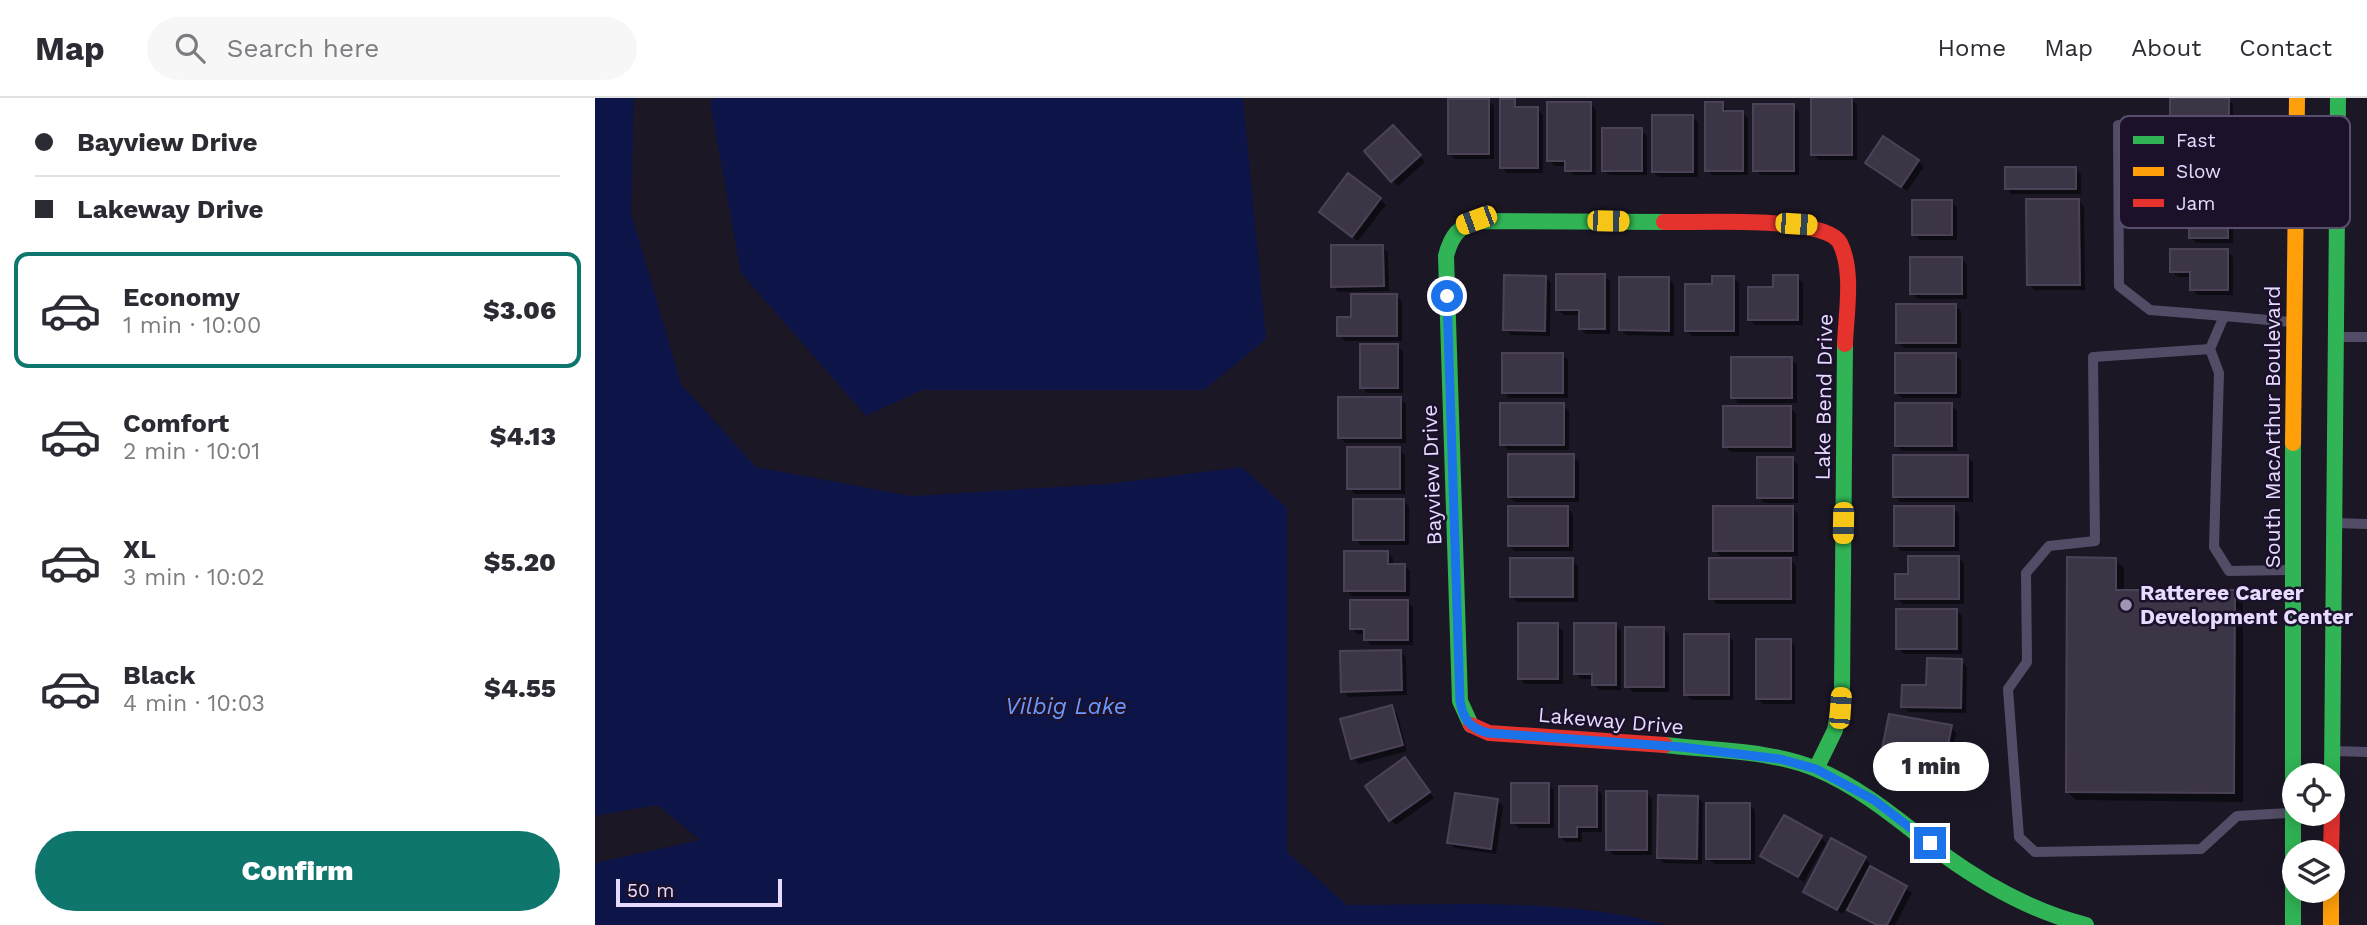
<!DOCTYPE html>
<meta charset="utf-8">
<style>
body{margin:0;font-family:"Work Sans",sans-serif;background:#f7f7f7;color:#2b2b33;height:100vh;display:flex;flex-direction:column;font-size:26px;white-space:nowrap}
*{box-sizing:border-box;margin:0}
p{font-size:23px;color:#7c7c81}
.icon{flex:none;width:38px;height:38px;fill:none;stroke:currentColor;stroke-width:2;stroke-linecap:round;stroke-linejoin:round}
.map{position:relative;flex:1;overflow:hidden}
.sheet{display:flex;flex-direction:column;background:#fff;width:595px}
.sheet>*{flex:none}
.guide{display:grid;align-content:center;height:154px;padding:0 35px;background:#fff}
.tools{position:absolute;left:1687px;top:665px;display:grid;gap:14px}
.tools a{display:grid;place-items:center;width:63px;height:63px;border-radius:50%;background:#fff;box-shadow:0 4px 18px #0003;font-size:35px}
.scale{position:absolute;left:21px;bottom:18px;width:166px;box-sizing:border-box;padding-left:7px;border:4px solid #e7dbff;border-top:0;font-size:19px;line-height:24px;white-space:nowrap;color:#e7dbff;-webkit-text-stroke:5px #1b112b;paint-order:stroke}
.end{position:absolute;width:32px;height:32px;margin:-16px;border:9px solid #1a73e8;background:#fff;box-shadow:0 0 0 4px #fff}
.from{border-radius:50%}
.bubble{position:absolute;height:49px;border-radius:24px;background:#fff;box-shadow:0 4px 18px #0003;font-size:23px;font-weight:800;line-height:49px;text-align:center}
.car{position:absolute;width:21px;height:42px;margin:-21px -10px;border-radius:9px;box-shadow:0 0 5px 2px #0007;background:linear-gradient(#f5c518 24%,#345 0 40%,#f5c518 0 76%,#345 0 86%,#f5c518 0)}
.guide b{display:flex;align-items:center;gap:24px;height:66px;font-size:26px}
.guide b+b{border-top:2px solid #e1e1e2}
.guide i{width:18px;height:18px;background:#2b2b33}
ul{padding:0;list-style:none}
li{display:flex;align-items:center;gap:21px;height:116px;margin:0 14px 10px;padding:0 21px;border:4px solid transparent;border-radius:14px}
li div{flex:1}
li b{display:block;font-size:26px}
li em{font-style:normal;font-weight:800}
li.on{border-color:#0f766e}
li>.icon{width:63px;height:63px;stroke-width:1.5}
.cta{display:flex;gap:14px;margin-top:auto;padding:14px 35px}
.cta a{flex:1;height:80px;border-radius:42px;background:#0f766e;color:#fff;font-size:28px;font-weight:800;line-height:80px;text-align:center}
header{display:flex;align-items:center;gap:42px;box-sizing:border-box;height:98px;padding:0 35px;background:#fff;border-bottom:2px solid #e1e1e2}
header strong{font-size:33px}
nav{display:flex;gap:38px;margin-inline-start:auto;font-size:24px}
.search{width:490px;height:63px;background:#f7f7f7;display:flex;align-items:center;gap:18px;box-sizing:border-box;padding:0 24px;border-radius:38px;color:#7c7c81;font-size:26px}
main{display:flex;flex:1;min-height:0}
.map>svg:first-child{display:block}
</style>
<header>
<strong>Map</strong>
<div class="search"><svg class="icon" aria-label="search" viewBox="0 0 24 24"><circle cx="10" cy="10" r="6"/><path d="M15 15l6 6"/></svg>Search here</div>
<nav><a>Home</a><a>Map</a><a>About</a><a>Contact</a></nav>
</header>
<main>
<section class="sheet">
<div class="guide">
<b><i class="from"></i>Bayview Drive</b>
<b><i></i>Lakeway Drive</b>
</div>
<ul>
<li class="on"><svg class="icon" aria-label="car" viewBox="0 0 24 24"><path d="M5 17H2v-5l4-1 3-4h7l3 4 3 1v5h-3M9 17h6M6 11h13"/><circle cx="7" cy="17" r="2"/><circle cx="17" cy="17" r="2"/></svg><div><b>Economy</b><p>1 min · 10:00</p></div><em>$3.06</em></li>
<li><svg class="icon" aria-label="car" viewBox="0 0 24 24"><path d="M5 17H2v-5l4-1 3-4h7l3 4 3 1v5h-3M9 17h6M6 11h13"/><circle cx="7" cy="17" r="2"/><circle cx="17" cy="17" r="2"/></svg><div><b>Comfort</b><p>2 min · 10:01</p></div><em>$4.13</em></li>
<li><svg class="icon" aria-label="car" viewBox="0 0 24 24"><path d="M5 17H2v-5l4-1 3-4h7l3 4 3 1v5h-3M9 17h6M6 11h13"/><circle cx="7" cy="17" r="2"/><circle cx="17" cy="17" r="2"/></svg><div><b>XL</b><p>3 min · 10:02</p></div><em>$5.20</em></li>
<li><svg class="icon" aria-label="car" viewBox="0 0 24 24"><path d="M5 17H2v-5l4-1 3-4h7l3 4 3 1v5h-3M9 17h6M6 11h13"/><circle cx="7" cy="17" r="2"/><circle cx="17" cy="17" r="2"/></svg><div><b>Black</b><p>4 min · 10:03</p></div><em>$4.55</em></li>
</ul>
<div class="cta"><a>Confirm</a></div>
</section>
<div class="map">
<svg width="1772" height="827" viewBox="0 0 1772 827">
<rect width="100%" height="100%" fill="#1c1725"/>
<!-- water -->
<path fill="#0d1447" d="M0,0H39L36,114L86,286L161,369L316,398L512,386L647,369L692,410V754L752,807C855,807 971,799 1071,827H0V765L105,742L62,707L0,718Z
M119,0H648L671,241L609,292H327L271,318L146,175L115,4Z"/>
<!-- shadow -->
<path fill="#0007" d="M1256,1L1262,7V62H1224L1218,56Z
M1633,1L1638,7V45H1602L1596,39V28H1583L1577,22Z
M893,2L899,8V61H860L855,56Z
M920,3L925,11H942L948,17V75H912L906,69Z
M996,6L1001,12V77H978L972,68H959L954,62Z
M1128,6L1133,15H1148L1153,20V77H1117L1112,72Z
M1199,8L1204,14V77H1166L1160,72Z
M1098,19L1103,24V79H1064L1058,74Z
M798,30L830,64L803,88L772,53Z
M1046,32L1052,38V77H1015L1009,72Z
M1323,63L1329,69L1312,93L1273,65Z
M1481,71L1486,76V96H1417L1411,90Z
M785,101L791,107L763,143L731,120Z
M1632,102L1638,108V145H1602L1596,140V129H1583L1577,123Z
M1356,103L1362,109V142H1325L1319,136Z
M1484,103L1489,109L1490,192H1439L1434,186Z
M788,149L793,155L794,193L743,194L738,188Z
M1632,153L1638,159V197H1603L1597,191V179H1583L1577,173Z
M1367,161L1372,167V201H1323L1317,195Z
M1009,178L1015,183V236H991L985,230V217H969L963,212Z
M1202,179L1208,185V227H1160L1154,222L1180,191Z
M951,180L956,185L955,238L916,237L910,231Z
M1138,180L1144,185V238H1097L1092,232Z
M1074,181L1079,187V238L1031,237L1026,231Z
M802,198L807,204V243H750L744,237L757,221Z
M1360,207L1366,213V250H1309L1303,245Z
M803,248L808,254V295H772L767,289Z
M967,256L973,262V300H914L909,294Z
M1360,256L1366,262V300H1307L1301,295Z
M1196,261L1202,267V305H1143L1138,299Z
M805,300L811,306V345H751L745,340Z
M968,307L974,313V352H913L907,346Z
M1356,307L1362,313V353H1307L1301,347Z
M1195,310L1201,315V354H1136L1130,349Z
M804,351L810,357V396H760L754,390Z
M978,358L984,364V404H920L914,399Z
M1373,359L1378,364V404H1305L1300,398Z
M1197,361L1203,367V405H1169L1164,399Z
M809,403L814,409V447H766L760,441Z
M972,410L978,416V453H920L914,448Z
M1197,410L1203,416V458H1125L1119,452Z
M1358,410L1364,416V453H1306L1301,448Z
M793,455L798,461V468H809L815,473V498H757L751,492Z
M1363,459L1369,465V506H1308L1302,500L1315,478Z
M977,462L983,468V504H923L917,499Z
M1196,462L1201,468V506H1122L1116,500Z
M1520,462L1529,470V494H1640L1648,503V704L1481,702L1472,694Z
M812,504L818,509V547H776L771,542V536H762L756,530Z
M1361,512L1367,518V556H1309L1303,550Z
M962,527L968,533V586H930L925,581Z
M1021,527L1026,533V592H1005L999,587V581H986L980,575Z
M1068,530L1074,536V594H1038L1032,588Z
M1133,537L1138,543V602H1096L1091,597Z
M1195,543L1200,548V606H1168L1163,601Z
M806,554L811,559L812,597L754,599L748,593Z
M1366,563L1372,569L1371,615L1314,614L1308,608Z
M796,609L802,615L812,653L764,666L758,660Z
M1356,629L1361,635L1355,672L1294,661L1288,656Z
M816,667L839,700L801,727L796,722Z
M953,686L959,692V730H924L918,724Z
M1001,690L1007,696V734H987V744H971L965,738Z
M1051,695L1057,700V757H1019L1013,751Z
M1102,699L1108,705L1107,766L1069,765L1063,759Z
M902,703L908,708L901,756L860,750L854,744Z
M1154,706L1160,712V766H1119L1113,760Z
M1226,739L1231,745L1209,784L1167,757Z
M1270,760L1275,766L1273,770L1317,795L1300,827H1280L1252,809L1248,816L1210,793Z"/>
<!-- building -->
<path fill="#3c3546" stroke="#4b4258" stroke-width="2" d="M1216,0H1257V57H1216Z
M1575,0H1634V40H1594V23H1575Z
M853,1H894V56H853Z
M905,1H920V9H943V70H905Z
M952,4H996V73H970V63H952Z
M1110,4H1128V13H1148V73H1110Z
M1158,6H1199V73H1158Z
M1057,17H1098V74H1057Z
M798,27L826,57L796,84L769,53Z
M1007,30H1047V73H1007Z
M1288,38L1324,62L1306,89L1270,65Z
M1410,69H1481V91H1410Z
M753,75L786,100L757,139L724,114Z
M1431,101H1484L1485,187H1432Z
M1575,101H1633V140H1594V124H1575Z
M1317,102H1357V137H1317Z
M736,147H788L789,188L736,189Z
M1575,151H1633V192H1595V174H1575Z
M1315,159H1367V196H1315Z
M961,176H1010V231H984V212H961Z
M909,177L951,178L950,233L908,232Z
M1178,177H1203V222H1153V189H1178Z
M1117,178H1139V233H1090V186H1117Z
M1024,179H1074V233L1024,232Z
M756,196H802V238H742V219H756Z
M1301,206H1361V245H1301Z
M765,246H803V290H765Z
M907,255H968V295H907Z
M1300,255H1361V295H1300Z
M1136,259H1197V300H1136Z
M743,299H806V340H743Z
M905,305H969V347H905Z
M1300,305H1357V348H1300Z
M1128,308H1196V349H1128Z
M752,349H805V391H752Z
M913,356H979V399H913Z
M1298,357H1373V399H1298Z
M1162,359H1198V400H1162Z
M758,401H809V442H758Z
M913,408H973V448H913Z
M1118,408H1198V453H1118Z
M1299,408H1359V448H1299Z
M749,453H793V466H810V493H749Z
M1313,458H1364V501H1300V476H1313Z
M1472,459L1521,460V492H1640L1639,695L1471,694Z
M915,460H978V499H915Z
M1114,460H1196V501H1114Z
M755,502H813V542H769V531H755Z
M1301,511H1362V551H1301Z
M923,525H963V581H923Z
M979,525H1021V587H997V576H979Z
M1030,529H1069V589H1030Z
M1089,536H1134V597H1089Z
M1161,541H1196V601H1161Z
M806,552L807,592L746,594L745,553Z
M1332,560L1367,561L1366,610L1306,609L1307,587H1331Z
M797,607L808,647L756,661L745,621Z
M1294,616L1357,627L1349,667L1286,656Z
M810,659L835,694L794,723L770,688Z
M916,685H954V725H916Z
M964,688H1002V729H982V739H964Z
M1011,693H1052V752H1011Z
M860,695L903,701L896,751L852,745Z
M1063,697L1103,698L1102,761L1062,760Z
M1111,705H1155V761H1111Z
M1189,717L1227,738L1203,779L1165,758Z
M1236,740L1271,759L1242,812L1208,794Z
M1275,768L1312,788L1292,827H1282L1252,812Z"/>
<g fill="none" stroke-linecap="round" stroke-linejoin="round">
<!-- lane -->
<path stroke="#534c66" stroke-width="10" d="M1523,27L1524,188L1555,212L1629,218
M1742,239H1772
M1615,251L1498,259L1500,443L1454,448L1431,475L1432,564L1413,591L1424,739L1440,754L1606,751L1642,718L1695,715
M1739,425L1772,426
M1696,472L1634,473L1619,449L1624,275L1615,251L1629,218L1697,224
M1738,653L1772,654"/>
<!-- fast -->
<path stroke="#30b455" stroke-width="16" d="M1698,345V827
M876,627L865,603L851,158C856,138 864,127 885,123L1069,124
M1070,647C1119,653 1176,652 1221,671C1269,691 1308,726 1349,757C1392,788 1439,814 1491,827
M1221,671L1240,632L1247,590L1250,246
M1737,677L1743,0"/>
<!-- slow -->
<path stroke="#ff9f0a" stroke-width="16" d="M1698,345L1702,0
M1736,793V827"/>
<!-- jam -->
<path stroke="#e5322d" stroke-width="16" d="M1069,124C1102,125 1231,117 1245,145C1259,173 1251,216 1250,246
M876,627L894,635L1070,647
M1736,754L1737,716"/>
</g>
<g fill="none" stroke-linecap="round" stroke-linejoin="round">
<!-- route -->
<path stroke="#1a73e8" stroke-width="9" d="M852,198L865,603C868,621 875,631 894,635L1086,649L1185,661L1221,671L1279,702L1335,745"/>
</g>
<!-- markers -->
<circle fill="#a096b3" stroke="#1b112b" stroke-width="2.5" cx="1531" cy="507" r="7"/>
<g text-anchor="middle" stroke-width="5" stroke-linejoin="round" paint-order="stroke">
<!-- street labels -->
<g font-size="21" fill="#e7dbff" stroke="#1b112b">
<text transform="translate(1229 299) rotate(-89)" y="7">Lake Bend Drive</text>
<text transform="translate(1678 329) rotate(-90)" y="7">South MacArthur Boulevard</text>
<text transform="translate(837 377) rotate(-92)" y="7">Bayview Drive</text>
<text transform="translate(1016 623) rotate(5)" y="7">Lakeway Drive</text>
</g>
<!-- poi labels -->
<g font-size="21" font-weight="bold" fill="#e7dbff" stroke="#1b112b" text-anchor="start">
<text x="1545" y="502">Ratteree Career<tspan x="1545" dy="24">Development Center</tspan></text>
</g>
<!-- water labels -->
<g font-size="23" font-style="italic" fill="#6a98fe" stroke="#1b112b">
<text x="471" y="616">Vilbig Lake</text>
</g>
</g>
<!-- legend -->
<rect x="1524" y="18" width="231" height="112" rx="10" fill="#1b112b" stroke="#584e6b" stroke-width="2"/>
<rect x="1538" y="38" width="31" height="8" fill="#30b455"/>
<rect x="1538" y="69" width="31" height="9" fill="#ff9f0a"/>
<rect x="1538" y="101" width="31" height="8" fill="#e5322d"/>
<g font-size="19" fill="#e7dbff">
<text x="1581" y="49">Fast</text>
<text x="1581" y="80">Slow</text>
<text x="1581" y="112">Jam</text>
</g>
</svg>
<div class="tools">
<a><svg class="icon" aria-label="locate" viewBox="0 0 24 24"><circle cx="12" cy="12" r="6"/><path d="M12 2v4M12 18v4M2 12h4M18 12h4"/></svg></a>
<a><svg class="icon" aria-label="layers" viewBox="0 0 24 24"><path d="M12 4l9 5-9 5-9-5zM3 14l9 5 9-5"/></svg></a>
</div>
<div class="scale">50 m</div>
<i class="end from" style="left:852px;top:198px"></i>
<i class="end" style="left:1335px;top:745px"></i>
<div class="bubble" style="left:1278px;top:644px;width:116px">1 min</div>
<i class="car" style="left:881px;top:122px;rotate:250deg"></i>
<i class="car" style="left:1013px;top:123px;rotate:91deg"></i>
<i class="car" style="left:1201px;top:126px;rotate:94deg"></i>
<i class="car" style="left:1248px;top:425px;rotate:181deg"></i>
<i class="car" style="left:1245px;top:610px;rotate:4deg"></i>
</div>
</main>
